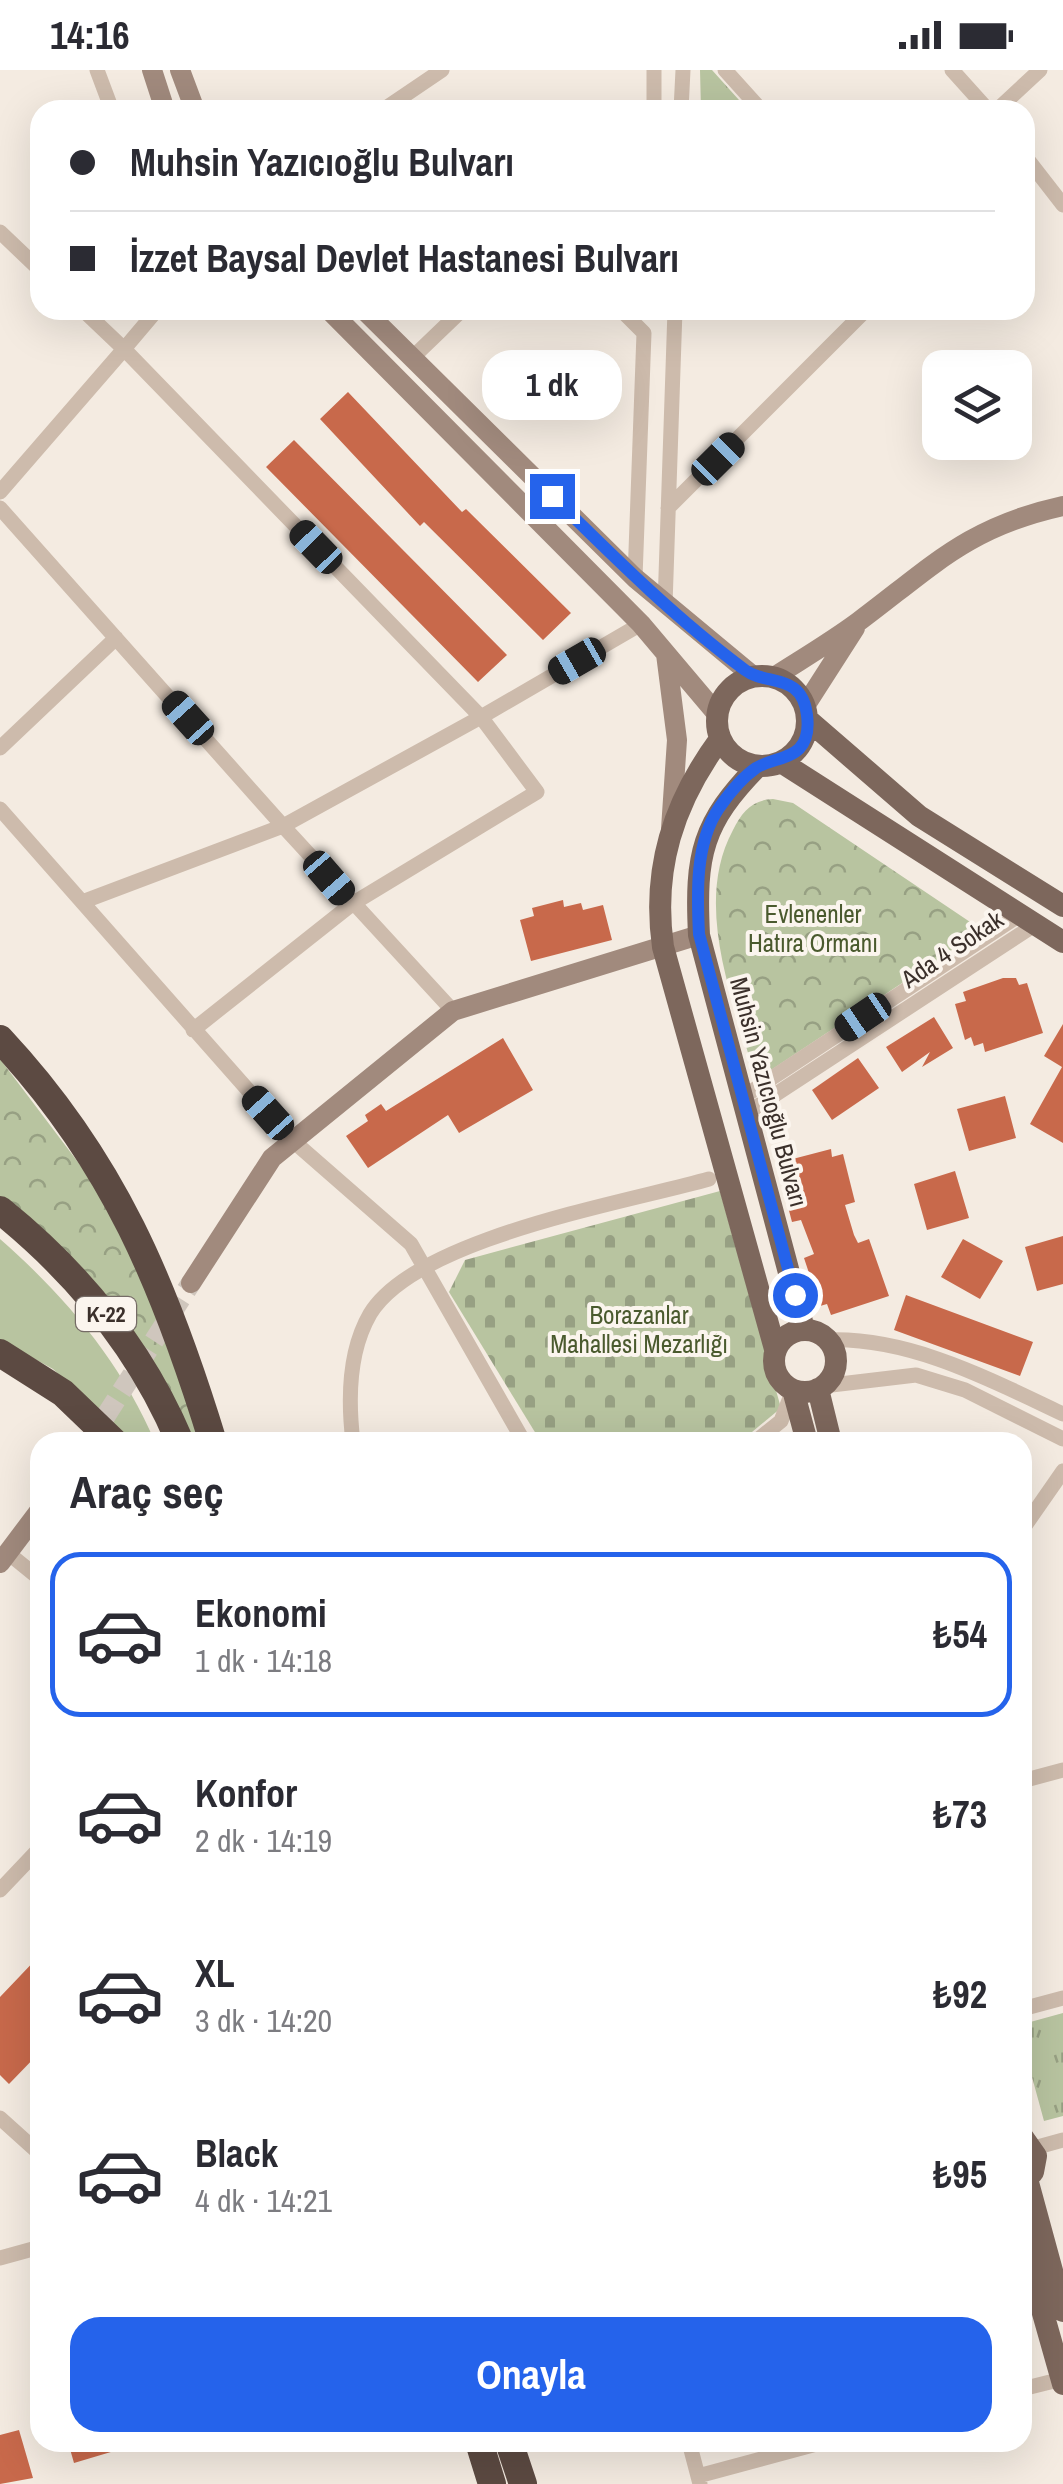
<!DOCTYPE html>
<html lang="tr">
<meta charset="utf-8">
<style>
body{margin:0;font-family:"Archivo Narrow",sans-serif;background:#f7f7f7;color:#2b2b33;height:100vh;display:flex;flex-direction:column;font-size:38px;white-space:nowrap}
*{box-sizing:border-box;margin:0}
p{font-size:32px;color:#7c7c81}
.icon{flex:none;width:55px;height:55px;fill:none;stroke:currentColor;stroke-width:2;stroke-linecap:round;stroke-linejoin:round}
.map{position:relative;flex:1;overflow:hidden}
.details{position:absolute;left:30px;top:1362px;width:1002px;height:1020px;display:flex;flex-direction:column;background:#fff;border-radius:30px;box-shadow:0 10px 40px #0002}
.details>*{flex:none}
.top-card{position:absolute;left:30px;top:30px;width:1005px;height:220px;border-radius:30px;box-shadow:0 10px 40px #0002;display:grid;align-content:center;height:220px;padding:0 40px;background:#fff}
.buttons{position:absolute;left:922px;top:280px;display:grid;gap:20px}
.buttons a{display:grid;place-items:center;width:110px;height:110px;border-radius:20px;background:#fff;box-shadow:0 10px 40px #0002;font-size:50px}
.end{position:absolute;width:45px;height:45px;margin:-22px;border:12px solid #2563eb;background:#fff;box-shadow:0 0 0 5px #fff}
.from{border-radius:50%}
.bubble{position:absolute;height:70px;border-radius:30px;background:#fff;box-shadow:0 10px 40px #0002;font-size:32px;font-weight:700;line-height:70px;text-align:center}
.car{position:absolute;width:30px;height:60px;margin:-30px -15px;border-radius:12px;box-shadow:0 0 8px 2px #0007;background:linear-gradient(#222 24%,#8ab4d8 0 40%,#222 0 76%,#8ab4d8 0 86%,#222 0)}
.top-card b{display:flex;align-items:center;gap:35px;height:95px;font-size:38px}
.top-card b+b{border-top:2px solid #e1e1e2}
.top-card i{width:25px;height:25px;background:#2b2b33}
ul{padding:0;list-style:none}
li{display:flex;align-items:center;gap:30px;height:165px;margin:0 20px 15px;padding:0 20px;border:5px solid transparent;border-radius:30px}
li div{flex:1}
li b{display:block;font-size:38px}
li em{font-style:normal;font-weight:700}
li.on{border-color:#2563eb}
li>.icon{width:90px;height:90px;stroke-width:1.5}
h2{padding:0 40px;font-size:45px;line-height:120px}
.cta{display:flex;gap:20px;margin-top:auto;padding:20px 40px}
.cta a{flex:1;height:115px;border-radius:30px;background:#2563eb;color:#fff;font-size:40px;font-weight:700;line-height:115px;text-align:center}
.status{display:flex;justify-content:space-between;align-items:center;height:70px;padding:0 50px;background:#fff;direction:ltr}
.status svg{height:28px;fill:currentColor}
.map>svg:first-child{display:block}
</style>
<div class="status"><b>14:16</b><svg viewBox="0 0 49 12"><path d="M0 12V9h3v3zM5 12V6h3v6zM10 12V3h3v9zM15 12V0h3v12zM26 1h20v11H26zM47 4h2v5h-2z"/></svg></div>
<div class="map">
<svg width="1063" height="2414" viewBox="0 0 1063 2414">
<defs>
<pattern id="forest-crowns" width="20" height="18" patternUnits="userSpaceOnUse" patternTransform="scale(2.5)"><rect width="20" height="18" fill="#b8c4a0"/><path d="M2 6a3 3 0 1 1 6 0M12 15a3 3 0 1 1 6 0" fill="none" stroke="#97a083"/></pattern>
<pattern id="cemetery-stones" width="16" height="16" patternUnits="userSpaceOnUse" patternTransform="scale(2.5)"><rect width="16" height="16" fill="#b8c4a0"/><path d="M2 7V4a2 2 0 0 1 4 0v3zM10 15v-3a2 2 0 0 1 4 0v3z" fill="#97a083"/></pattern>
<pattern id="park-tufts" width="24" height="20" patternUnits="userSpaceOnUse" patternTransform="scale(2.5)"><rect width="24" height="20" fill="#b8c4a0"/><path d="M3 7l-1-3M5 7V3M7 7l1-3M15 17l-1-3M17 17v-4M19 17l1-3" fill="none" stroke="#97a083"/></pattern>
</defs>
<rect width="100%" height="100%" fill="#f4ebe1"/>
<!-- grass -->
<path fill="#b8c4a0" d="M0,1169C65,1226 121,1292 155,1372H130L53,1299L0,1270Z"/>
<!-- forest -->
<path fill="url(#forest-crowns)" d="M773,729L793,733L982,860L756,1010C735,934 692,836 733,760C742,742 752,730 773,729Z
M0,989L93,1112L142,1209L202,1372H193L60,1177L0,1126Z"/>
<!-- cemetery -->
<path fill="url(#cemetery-stones)" d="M720,1121L781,1338L740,1372H541L449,1222L465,1190Z"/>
<!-- park -->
<path fill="url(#park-tufts)" d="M700,0H712L748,40H701Z
M1063,1943V2046L1044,2051L1023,1974V1954Z"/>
<!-- building -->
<path fill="#c8694b" d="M348,322L462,442L466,439L571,543L543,570L424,452L420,456L320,349Z
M294,370L507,585L478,612L266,397Z
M563,830L564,837L581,833L583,840L603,835L612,870L531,891L520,850L534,846L532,838Z
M1003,908H1016L1019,915L1027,913L1043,963L985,982L983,973L974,976L971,967L965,970L955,934L966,931L963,922Z
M934,947L953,978L922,997L930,982L902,1002L886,977Z
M1063,954V1073L1030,1054L1062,997L1044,986Z
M503,968L533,1020L459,1063L448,1045L368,1098L346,1066L368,1051L365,1045L381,1034L386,1041Z
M858,988L879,1018L832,1050L812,1020Z
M1005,1026L1016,1068L969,1081L957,1039Z
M831,1079L832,1087L843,1084L855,1132L845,1135L854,1165L858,1173L869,1169L889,1226L831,1245L827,1234L820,1236L804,1188L814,1184L801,1150L792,1152L778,1099L785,1091Z
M955,1101L969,1148L927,1160L914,1114Z
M1063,1166V1214L1037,1221L1025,1177Z
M963,1169L1003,1191L980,1229L941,1207Z
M906,1225L1033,1272L1020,1306L894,1260Z
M40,1885V1982L9,2014L0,2005V1927Z
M19,2360L33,2408L0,2414V2365Z
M68,2372H131V2376L74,2393Z"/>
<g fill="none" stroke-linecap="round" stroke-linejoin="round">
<!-- secondary-tunnel -->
<path stroke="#cfc6bd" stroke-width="20" stroke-dasharray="20 10" stroke-linecap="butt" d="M89,1372L191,1213"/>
<!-- street -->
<path stroke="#cdbbac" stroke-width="15" d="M97,0L112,40
M725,0L761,40
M952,0L988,40
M383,40L442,0
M654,40V0
M681,40L683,0
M997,40L1040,0
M1025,86L1063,135
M0,162L40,200
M157,240L124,279L481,647L641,554
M621,240L644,263L635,508
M412,288L462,240
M0,422L124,279L83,240
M0,438L283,756L481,647L537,722L352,834L193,960
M668,438L866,240
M665,535L675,240
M0,678L116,568
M0,739L292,1070L411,1174L524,1372
M82,832L283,756L453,941
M743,1027L1018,846
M747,1043L1033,856
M828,1270C910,1267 991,1310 1063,1344
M823,1316L916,1305L965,1320L1063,1369
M353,1372C348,1331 348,1282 370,1244C416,1168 624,1133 709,1109
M755,1372L781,1351L793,1320
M1022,1460L1063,1401
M8,1483L40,1509
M1022,1711L1063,1700
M0,1820L40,1778
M1022,1939L1063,1928
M0,2048L40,2084
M1034,2078L1063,2070
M0,2188L40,2177
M1022,2319L1062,2309
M689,2372L700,2414
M698,2406L824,2372"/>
<!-- secondary -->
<path stroke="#a18a7d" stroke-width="20" d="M152,0L165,40
M180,0L195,40
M329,240L641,554L717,644
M364,240L635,508L753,606
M666,584L677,670L671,759
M774,607C802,589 831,572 858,552C932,497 967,457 1063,436
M805,636L855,558
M191,1213L272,1088L453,941L699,865
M0,1493L40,1440"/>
<!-- primary -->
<path stroke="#7d675c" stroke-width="22" d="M717 651a45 45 0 1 1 90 0a45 45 0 1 1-90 0Z
M807,649L919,746L1063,836
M720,669C673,733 652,799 663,877L775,1279
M781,692L1063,872
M758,696C702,753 695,784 699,865L804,1259
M774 1291a31 31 0 1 1 62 0a31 31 0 1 1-62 0Z
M818,1319L831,1372
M793,1320L807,1372
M1022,2066L1036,2086L1033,2102L1022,2112
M1027,2109L1063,2241
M1022,2169L1063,2314"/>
<!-- highway -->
<path stroke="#5c4a42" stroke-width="28" d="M0,969C114,1091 165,1216 213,1372
M0,1140C78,1203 141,1279 180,1372
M0,1283L63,1323L114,1372
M479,2372L492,2414
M509,2372L523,2414"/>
</g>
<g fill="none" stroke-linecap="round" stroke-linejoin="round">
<!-- route -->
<path stroke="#2563eb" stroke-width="12" d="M552,426C614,487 675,548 745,600C766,616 802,602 807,645C813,692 776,685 756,698C743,707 728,725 719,738C695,773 697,824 699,864L795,1225"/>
</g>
<g text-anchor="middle" stroke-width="8" stroke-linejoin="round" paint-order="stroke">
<!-- shield labels -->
<rect fill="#fbf5ee" stroke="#756b66" stroke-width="2.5" x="76" y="1227" width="60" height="34" rx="8"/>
<g font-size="22" font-weight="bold" fill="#3b302b">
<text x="106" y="1252">K-22</text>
</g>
<!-- park labels -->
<g font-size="25" fill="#4a5a2e" stroke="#fbf5ee">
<text x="813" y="853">Evlenenler<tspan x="813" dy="29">Hatıra Ormanı</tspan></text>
<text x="639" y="1254">Borazanlar<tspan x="639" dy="29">Mahallesi Mezarlığı</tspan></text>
</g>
<!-- street labels -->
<g font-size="25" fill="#3b302b" stroke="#fbf5ee">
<text transform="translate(952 879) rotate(-34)" y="9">Ada 4 Sokak</text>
<text transform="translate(769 1022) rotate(75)" y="9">Muhsin Yazıcıoğlu Bulvarı</text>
</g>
</g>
</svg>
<div class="buttons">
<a><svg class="icon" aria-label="layers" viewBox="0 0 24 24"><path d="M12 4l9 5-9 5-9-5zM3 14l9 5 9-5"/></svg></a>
</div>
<i class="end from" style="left:795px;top:1225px"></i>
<i class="end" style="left:552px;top:426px"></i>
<div class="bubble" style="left:482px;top:280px;width:140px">1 dk</div>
<i class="car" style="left:718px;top:389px;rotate:45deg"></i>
<i class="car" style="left:316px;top:477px;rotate:316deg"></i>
<i class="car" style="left:577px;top:591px;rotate:240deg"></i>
<i class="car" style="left:188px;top:648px;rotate:318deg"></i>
<i class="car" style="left:329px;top:808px;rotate:139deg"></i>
<i class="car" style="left:863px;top:947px;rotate:236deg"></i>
<i class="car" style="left:268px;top:1043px;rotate:318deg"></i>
<div class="top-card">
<b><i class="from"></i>Muhsin Yazıcıoğlu Bulvarı</b>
<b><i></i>İzzet Baysal Devlet Hastanesi Bulvarı</b>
</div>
<section class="details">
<h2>Araç seç</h2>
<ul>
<li class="on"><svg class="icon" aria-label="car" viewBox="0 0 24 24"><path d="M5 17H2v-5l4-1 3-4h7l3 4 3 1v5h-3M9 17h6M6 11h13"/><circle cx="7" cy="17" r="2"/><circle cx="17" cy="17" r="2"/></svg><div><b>Ekonomi</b><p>1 dk · 14:18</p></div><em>₺54</em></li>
<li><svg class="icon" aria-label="car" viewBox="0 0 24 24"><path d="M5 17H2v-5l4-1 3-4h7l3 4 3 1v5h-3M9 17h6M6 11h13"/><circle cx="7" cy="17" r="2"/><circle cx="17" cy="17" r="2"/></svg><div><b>Konfor</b><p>2 dk · 14:19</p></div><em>₺73</em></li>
<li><svg class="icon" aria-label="car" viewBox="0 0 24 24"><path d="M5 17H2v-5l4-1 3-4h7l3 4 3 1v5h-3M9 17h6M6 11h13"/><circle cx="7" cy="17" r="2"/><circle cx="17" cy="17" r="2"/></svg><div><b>XL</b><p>3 dk · 14:20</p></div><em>₺92</em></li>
<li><svg class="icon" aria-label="car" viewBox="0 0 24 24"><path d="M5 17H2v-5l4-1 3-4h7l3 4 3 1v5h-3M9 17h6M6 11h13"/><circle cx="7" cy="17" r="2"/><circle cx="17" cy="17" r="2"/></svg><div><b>Black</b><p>4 dk · 14:21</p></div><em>₺95</em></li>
</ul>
<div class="cta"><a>Onayla</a></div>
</section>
</div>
